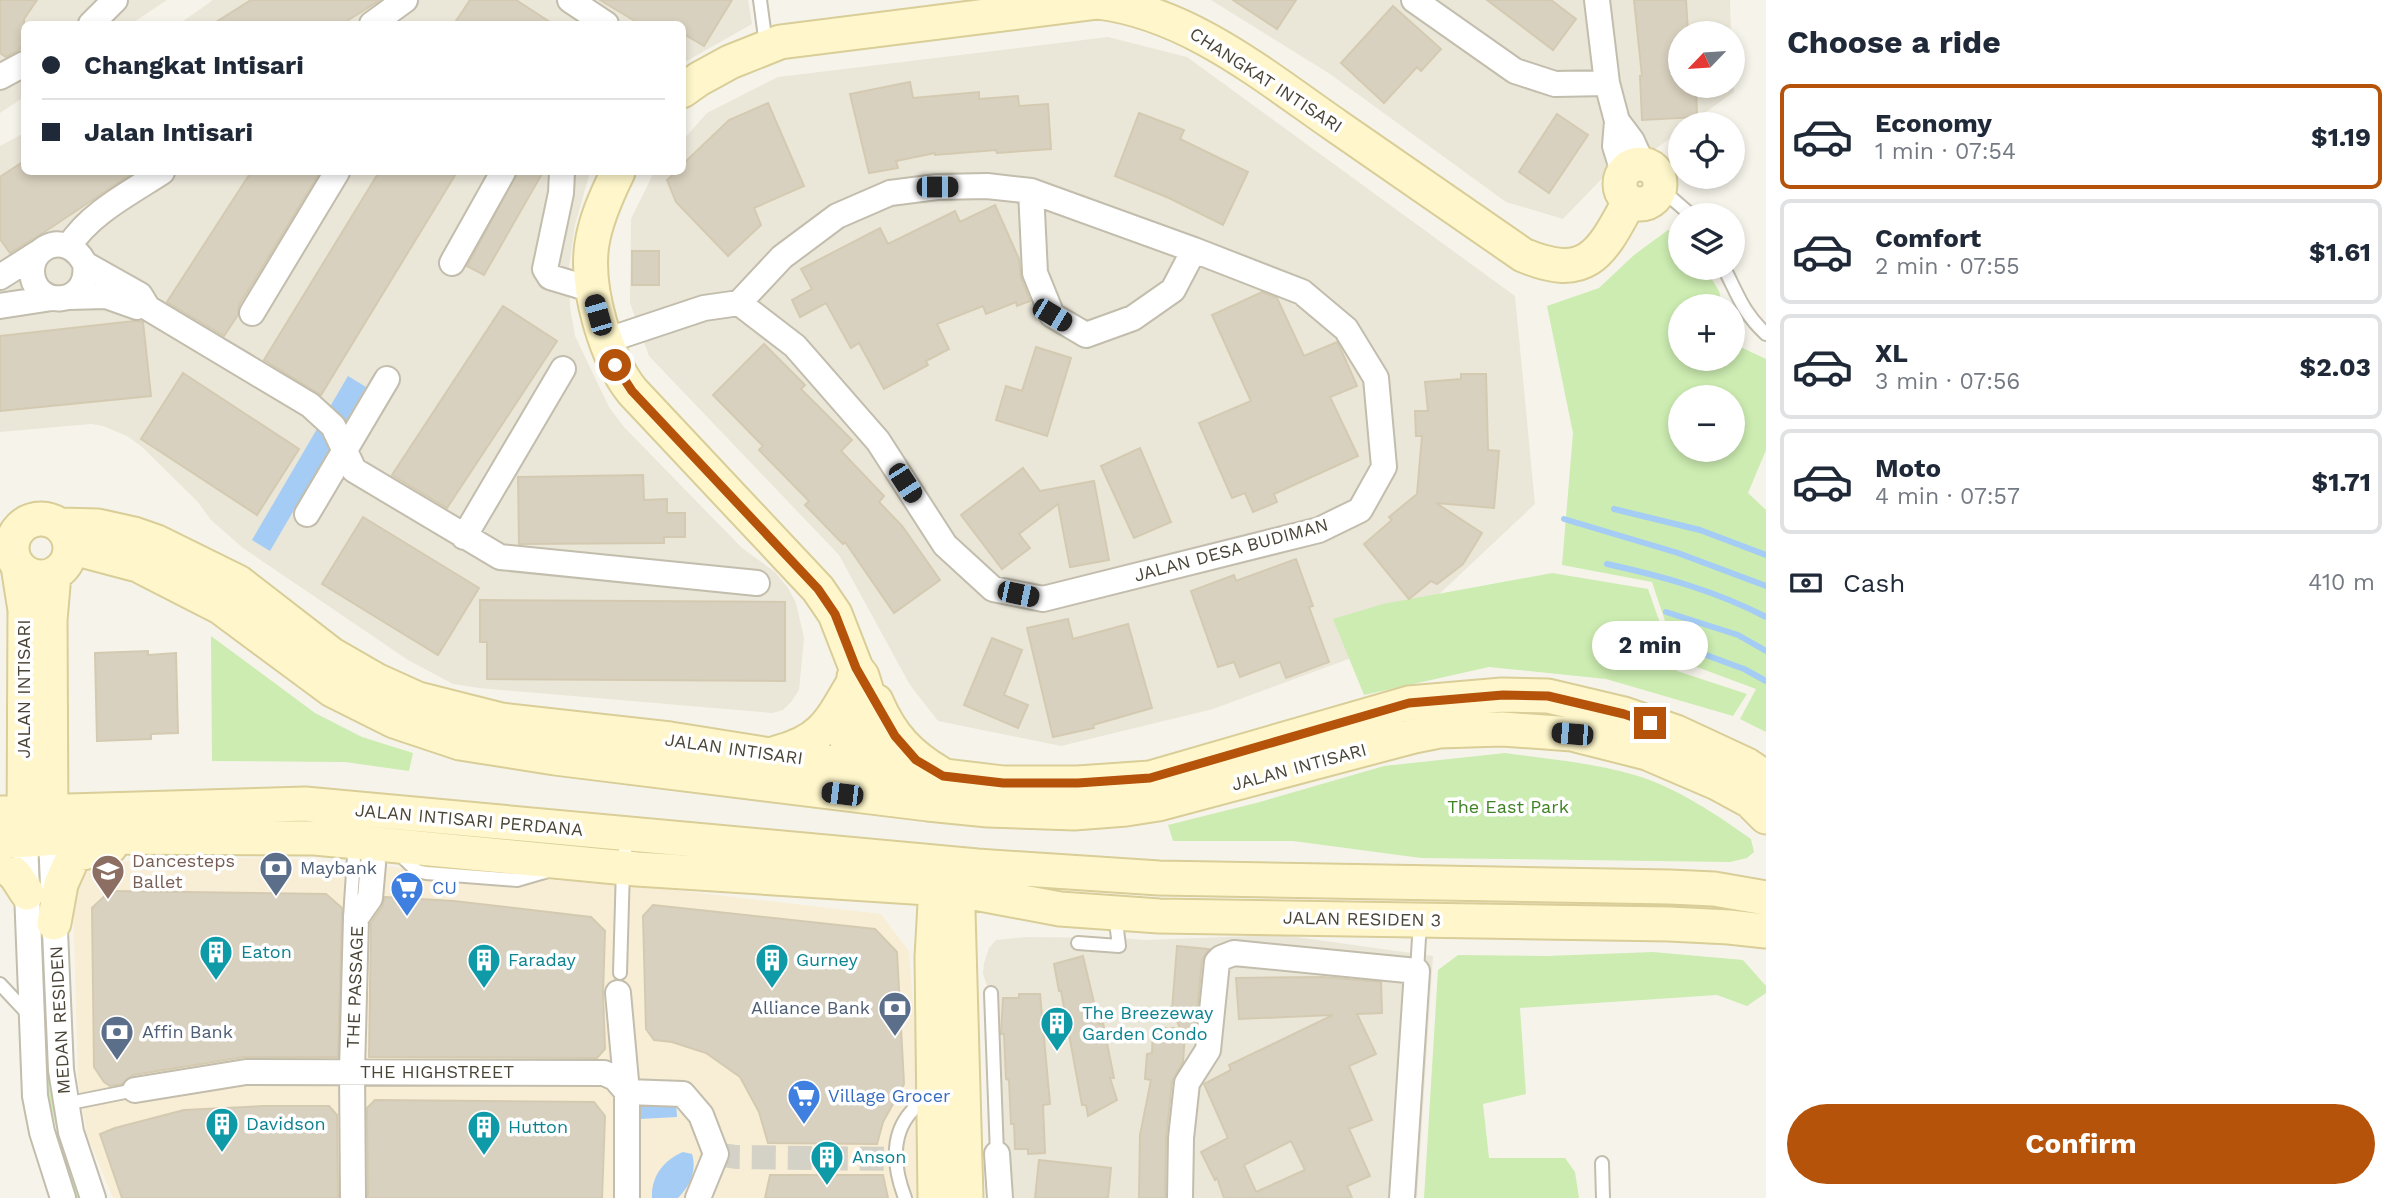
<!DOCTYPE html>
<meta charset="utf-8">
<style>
body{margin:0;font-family:"Work Sans",sans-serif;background:#f6f6f7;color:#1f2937;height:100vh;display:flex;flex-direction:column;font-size:26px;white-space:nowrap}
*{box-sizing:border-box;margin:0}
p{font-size:23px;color:#747a83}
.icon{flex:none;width:38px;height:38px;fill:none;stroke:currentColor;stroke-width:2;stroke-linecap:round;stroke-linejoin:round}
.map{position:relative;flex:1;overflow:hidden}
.sheet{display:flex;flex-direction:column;background:#fff;width:630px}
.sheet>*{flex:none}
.top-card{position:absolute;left:21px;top:21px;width:665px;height:154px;border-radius:10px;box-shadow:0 4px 10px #0003;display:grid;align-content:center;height:154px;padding:0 21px;background:#fff}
.needle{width:46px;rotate:245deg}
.buttons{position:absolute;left:1668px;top:21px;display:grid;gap:14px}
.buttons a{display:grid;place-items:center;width:77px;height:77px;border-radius:50%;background:#fff;box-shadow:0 4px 10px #0003;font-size:35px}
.end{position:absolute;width:32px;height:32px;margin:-16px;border:9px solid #b45309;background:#fff;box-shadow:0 0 0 4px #fff}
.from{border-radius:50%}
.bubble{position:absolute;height:49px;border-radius:24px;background:#fff;box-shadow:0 4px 10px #0003;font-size:23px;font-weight:700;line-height:49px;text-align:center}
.car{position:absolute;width:21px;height:42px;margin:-21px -10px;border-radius:9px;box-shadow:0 0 5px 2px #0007;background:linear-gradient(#222 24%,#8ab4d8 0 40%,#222 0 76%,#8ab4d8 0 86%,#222 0)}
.top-card b{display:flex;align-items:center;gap:24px;height:66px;font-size:26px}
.top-card b+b{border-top:2px solid #e0e1e3}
.top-card i{width:18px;height:18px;background:#1f2937}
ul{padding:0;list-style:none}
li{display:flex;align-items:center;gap:21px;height:105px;margin:0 14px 10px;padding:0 7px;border:4px solid #e0e1e3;border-radius:10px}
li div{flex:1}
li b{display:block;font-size:26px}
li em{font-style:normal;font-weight:700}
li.selected{border-color:#b45309}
li>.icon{width:63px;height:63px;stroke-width:1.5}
h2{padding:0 21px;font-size:32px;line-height:84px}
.pay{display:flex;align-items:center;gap:18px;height:77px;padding:0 21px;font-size:26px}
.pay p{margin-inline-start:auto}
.primary-button{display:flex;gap:14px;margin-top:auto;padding:14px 21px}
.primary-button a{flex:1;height:80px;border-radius:42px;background:#b45309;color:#fff;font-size:28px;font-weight:700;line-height:80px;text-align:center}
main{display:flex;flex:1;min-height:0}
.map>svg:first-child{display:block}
</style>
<main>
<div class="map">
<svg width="1766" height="1198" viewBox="0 0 1766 1198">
<rect width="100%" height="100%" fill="#f6f4ea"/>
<!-- residential -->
<path fill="#eae6d8" d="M0,0H167L131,24H24V97L0,113Z
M213,0H748L752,24L683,63L682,24H179Z
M1211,0H1730L1731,33H1680V86H1732L1733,63L1734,92L1689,124H1680V131L1646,156L1614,166L1563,219L1506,202L1330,74Z
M1108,37L1187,57L1515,296L1535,504L1384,646L1213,709L1061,746L938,721L910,685L839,555L649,356L630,303L631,219L654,172H682L683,140L707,113L778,77Z
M24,133V172H590L575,225L569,267L570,307L575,336L609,407L624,427L742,548L775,572L788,588L796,603L804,638L799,690L791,702L783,710L772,713L479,688L453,684L408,660L243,548L211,520L198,502L142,447L127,436L103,426L91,424L0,432V146Z
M1282,935L1433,956L1417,1198H996L1002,1079L1000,1021L983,974L984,963L989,948L996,940L1026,937L1120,938L1145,940Z"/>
<!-- commercial -->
<path fill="#f8edd5" d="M271,857L665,889L881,914L909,951L927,1198H113L87,1135L78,1082L73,897L80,877L104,862Z"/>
<!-- green -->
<path fill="#ccecb1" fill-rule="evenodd" d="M1668,230L1680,237V268H1705L1719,291L1723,306H1680V359H1732L1733,338L1734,344L1766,359V450L1748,493L1766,510V732L1740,719L1756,689L1678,660L1652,582L1562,565L1573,433L1547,306L1599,288L1634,255ZM1732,397V450H1680V397Z
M1552,573L1648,589L1677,671L1747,694L1733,716L1606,679L1489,667L1364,695L1333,619L1383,604Z
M211,636L315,713L362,737L413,753L409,771L345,762L212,761Z
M1505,753C1549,759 1595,763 1638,776C1679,789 1717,815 1751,839L1754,852L1747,858L1730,862L1421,858L1293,841H1173L1168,825L1260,802L1384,766Z
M39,864H45L82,1198H76L69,1182L44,1076Z
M1653,952L1743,960L1766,986V993L1747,1006L1717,995L1520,1008L1526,1094L1483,1104L1489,1158H1565L1575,1172L1579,1198H1424L1438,970L1458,955L1547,956Z"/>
<!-- water -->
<path fill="#a4ccf5" d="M348,376L366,387L270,551L252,540Z
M676,1100L677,1117L640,1119L639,1102Z
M683,1152L692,1154C697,1171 690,1186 678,1198H652C651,1176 664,1160 683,1152Z"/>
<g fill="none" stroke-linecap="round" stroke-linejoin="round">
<!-- stream -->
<path stroke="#a4ccf5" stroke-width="6" d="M1614,509L1700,530L1766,555
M1564,519L1678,553L1766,586
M1607,564C1662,576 1716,591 1766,617
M1666,612L1738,635L1766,651
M1668,641L1744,669L1766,681"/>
</g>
<!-- building -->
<path fill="#d9d1bf" stroke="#d4cab1" stroke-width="2" fill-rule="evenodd" d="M0,0H37L24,19V41L19,50L6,57L0,53Z
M251,0H380L342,24H213Z
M470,0H516L553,24H454Z
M600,0H732L704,46L682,33V24H640Z
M1233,0H1296L1277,29Z
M1487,0H1551L1576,19L1553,50Z
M1634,0H1686L1688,33H1680V86H1696L1697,117L1642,120L1640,76H1642Z
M1393,6L1441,49L1421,71L1417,67L1384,103L1341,63Z
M910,82L913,98L979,92V99L1018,96L1019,106L1048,104L1051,149L997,153L996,150L935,155V153L896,161L898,168L869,173L850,94Z
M768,103L804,186L754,208L761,225L728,256L676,202L667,180L676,172H682V165L729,120Z
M1139,113L1184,130L1180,139L1248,172L1223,225L1169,198L1115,176Z
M1557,114L1588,135L1549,193L1519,172Z
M24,161V172H134L46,231L10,253L0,239V177Z
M251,172H320L239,305L238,315L224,336L167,302Z
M379,172H457L321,395L264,360Z
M518,172H543L484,275L467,266Z
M995,205L1019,259L1021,278L1030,301L1017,306L1016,302L986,314L983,306L937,324L949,349L926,361L928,365L884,389L859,343L851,348L826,303L800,317L792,300L812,289L801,269L880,228L888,244L955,211L960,222Z
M632,251H659V285H632Z
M1262,292L1277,298L1304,356L1337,342L1342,352L1357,386L1330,397L1358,456L1274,494L1277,502L1253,512L1245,493L1232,498L1199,423L1251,401L1212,315Z
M503,306L557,341L447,508L392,475Z
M134,321L143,322L151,396L0,411V336Z
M764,344L805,385L801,389L852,440L841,451L884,496L879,502L902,526L940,580L894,613L845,542L843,544L805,505L809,501L759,450L763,446L713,395Z
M1036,347L1071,358L1047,436L996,420L1006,386L1022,391Z
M183,373L299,449L257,515L141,439Z
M1461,374H1486L1488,450L1499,451L1494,508L1436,503L1482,533L1463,564L1437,584L1431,581L1409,599L1364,544L1392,520L1389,517L1417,494L1422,436H1416L1415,411H1428L1425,382L1461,379Z
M1140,448L1171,522L1134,538L1101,466Z
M1023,468L1040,491L1094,481L1109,560L1070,567L1058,504L1019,534L1030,548L1002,569L961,515Z
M643,475L644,500L667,499V513H685V537H664V543L519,544L518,477Z
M363,517L479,588L438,655L322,584Z
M1296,559L1313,606L1309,607L1329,662L1286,678L1280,662L1240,677L1234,662L1218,667L1191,591L1234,575L1236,581Z
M480,600L785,602V681L487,679V642H480Z
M1068,619L1073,639L1128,624L1152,708L1093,725L1094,728L1053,737L1027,628Z
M992,638L1022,650L1004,695L1028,705L1018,728L964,705Z
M148,651V655L176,653L178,733L151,734V739L97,741L95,653Z
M110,891L326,894L342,908L338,1057H244L133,1075L122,1084L110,1086L104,1082L94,1067L92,908Z
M385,897L454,901L591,917L605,931L603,994L605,1049L597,1058L369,1057L371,923L382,907Z
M653,905L875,929L897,952L904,1084L883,1122L877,1144L768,1143L759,1112L740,1077L706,1053L672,1042L654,1040L646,1029L643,916Z
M1177,946L1209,949L1202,960L1195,1034L1185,1033L1183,1062L1172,1081L1166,1138L1165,1198H1139L1140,1135L1151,1080L1145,1079L1147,1054L1152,1053L1153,1028H1180L1172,1010Z
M1083,956L1099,1024L1103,1023L1114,1078H1110L1117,1100L1088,1116L1086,1105H1082L1061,991H1059L1054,964Z
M1323,977L1381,982L1382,1013L1357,1014L1376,1054L1349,1066L1372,1120L1349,1129L1370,1176L1347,1186L1352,1198H1224L1217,1178L1215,1180L1201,1152L1228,1138L1204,1084L1231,1070L1229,1065L1333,1015L1239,1019L1236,978ZM1291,1141L1305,1170L1256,1192L1244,1165Z
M1019,994H1040L1050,1104L1043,1105L1045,1153L1028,1154V1149H1015L1014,1124H1011L1009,1080L1006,1079L1004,1034H1001L1003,998H1019Z
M375,1100L594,1102L605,1116L602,1198H368L367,1108Z
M264,1106H329L337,1115L338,1198H122L100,1134L115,1128L184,1110Z
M1039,1160L1111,1168L1108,1198H1035Z
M770,1175H883L888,1198H765Z"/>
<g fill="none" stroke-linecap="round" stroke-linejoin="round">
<!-- street-tunnel -->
<path stroke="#d4d1c6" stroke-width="24" stroke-dasharray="24 12" stroke-linecap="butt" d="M716,1154L736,1157L895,1159"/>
<defs>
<path id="lane" d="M760,0L766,45
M1660,188L1691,215
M1724,268C1738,295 1743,313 1766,334
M397,852L417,871L426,873L517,880L548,871
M350,918L355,842
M1078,943L1119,946L1117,930L1120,916
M1417,971L1420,921
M620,973L623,868L627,835
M0,984L30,1016
M991,993L997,1154
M65,1104L135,1090
M1602,1163L1603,1198
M905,1198C894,1169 890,1136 911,1112C917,1105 920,1100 928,1097"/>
<path id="street" d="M570,0L606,24
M1414,0L1515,71L1555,84L1607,83
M1597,0L1607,83L1617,121
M91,24L115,0
M372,24L405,0
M0,77L24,64
M562,172L561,193L545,269L550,277L590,289
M1623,172L1615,146L1617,121L1632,141L1642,163
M1031,191L1035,273L1052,315L1086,335L1133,318L1173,290L1194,250
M69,246C90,213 130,193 162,172
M452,263L503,172
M85,264C91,307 33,310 32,271C32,262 37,253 45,248C61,239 77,248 85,264L140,295L148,308L310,405L333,426L354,470L500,557L757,583
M0,277L41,251
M68,297L106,296L137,307
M0,306L52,298
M252,313L337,172
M605,341L704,308L739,303L795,346L878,441L945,545L993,589L1043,599L1319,530L1360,510L1384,467L1376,378L1346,329L1302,292L1194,250L1031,191L987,186L937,187L890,193L837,216L782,257L739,303
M307,514L387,379
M464,537L563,369
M51,838L61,1070L71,1132L93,1198
M25,840L35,1096L42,1132L63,1198
M618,993L627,1092L683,1094L701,1115L716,1154L698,1198
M135,1090L246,1072L604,1073L615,1078L627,1092V1198
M997,1154L1000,1198
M353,1198L352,1071L356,918L370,898L373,864
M1180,1198L1181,1138L1187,1083L1208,1050L1217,962L1221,958L1234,953L1417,971L1402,1198"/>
<path id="secondary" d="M682,91L699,79L730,62L780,42L1098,2C1189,13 1264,76 1338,127C1399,169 1461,212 1523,255C1587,282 1601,254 1629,202
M1620 184a20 20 0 1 1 40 0a20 20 0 1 1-40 0Z
M618,172C590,229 582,260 600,323C607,347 616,371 632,391L818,589L835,614L856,668L862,676L874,714L877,767L874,788
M12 548a29 29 0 1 1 58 0a29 29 0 1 1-58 0Z
M60,525L98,526L134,534L157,542L238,582L331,654L376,680L418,699L501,720L670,739L770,755L1003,783H1078L1150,778L1409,703L1502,695L1548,696L1624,714L1676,732L1747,765L1766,778
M70,547L138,565L220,607L332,690L394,721L460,743L555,758L928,804L988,810L1074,813L1126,809L1158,804L1414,736L1439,731L1502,729L1572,734L1647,753L1717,783L1750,801L1766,817
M18,566L25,610L24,834
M876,701C891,736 909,755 941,774
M776,753C821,742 830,723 852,685
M844,784L854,677
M0,813L305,804L977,866L1159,878L1670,887L1714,889L1766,898
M51,831L50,620L54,574
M0,842L72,837L315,838L637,869L959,890L1060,909L1159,916L1669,924L1729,927L1766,931
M0,861L16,876L27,893
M959,879L958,911L966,1198
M54,923L61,884L74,855L110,847
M935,1198L932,957L937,868"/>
</defs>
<!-- lane casing -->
<use href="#lane" stroke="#c2bdac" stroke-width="16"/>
<!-- street casing -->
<use href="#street" stroke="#c2bdac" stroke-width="28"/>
<!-- secondary casing -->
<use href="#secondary" stroke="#d9cd98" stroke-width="37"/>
<!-- lane -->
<use href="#lane" stroke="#fff" stroke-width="12"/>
<!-- street -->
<use href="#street" stroke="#fff" stroke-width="24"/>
<!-- secondary -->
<use href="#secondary" stroke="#fff7cb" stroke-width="33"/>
</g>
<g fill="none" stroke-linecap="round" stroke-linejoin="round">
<!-- route -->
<path stroke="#b45309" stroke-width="9" d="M615,365L632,391L818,589L835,614L856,668L895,736L916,760L943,776L1003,783H1078L1150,778L1409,703L1503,695L1548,696L1624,714L1650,723"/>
</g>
<!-- icons -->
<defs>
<symbol id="bank-pin" viewBox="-11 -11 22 30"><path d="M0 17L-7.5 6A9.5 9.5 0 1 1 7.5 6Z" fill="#5c6f8a" stroke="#fff"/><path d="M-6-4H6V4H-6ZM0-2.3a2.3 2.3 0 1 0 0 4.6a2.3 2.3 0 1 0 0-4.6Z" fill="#fff"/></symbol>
<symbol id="school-pin" viewBox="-11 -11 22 30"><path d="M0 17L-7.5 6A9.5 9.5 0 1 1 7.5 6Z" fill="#8d6e63" stroke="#fff"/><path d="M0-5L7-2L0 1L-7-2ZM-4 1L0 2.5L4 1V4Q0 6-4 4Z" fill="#fff"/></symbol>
<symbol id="supermarket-pin" viewBox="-11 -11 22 30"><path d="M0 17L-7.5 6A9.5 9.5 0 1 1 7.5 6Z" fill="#3f7fe0" stroke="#fff"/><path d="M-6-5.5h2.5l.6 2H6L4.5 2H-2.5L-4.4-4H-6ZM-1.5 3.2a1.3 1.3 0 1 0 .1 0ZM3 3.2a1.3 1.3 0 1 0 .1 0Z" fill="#fff"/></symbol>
<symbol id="building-pin" viewBox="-11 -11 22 30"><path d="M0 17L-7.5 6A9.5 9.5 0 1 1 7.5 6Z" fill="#0f9aa8" stroke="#fff"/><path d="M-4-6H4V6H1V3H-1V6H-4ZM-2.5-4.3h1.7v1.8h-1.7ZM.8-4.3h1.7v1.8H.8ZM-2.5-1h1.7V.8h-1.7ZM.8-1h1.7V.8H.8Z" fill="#fff"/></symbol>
</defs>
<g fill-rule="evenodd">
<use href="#bank-pin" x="257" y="849" width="38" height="52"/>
<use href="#school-pin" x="89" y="852" width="38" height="52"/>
<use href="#supermarket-pin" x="388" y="869" width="38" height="52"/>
<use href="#building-pin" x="197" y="933" width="38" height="52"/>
<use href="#building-pin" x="465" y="941" width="38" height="52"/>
<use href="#building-pin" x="753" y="941" width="38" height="52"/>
<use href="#bank-pin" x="876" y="989" width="38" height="52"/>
<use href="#building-pin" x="1038" y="1004" width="38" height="52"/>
<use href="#bank-pin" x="98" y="1013" width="38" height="52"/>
<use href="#supermarket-pin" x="785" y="1077" width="38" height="52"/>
<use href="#building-pin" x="203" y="1105" width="38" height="52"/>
<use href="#building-pin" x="465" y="1108" width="38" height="52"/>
<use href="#building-pin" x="808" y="1138" width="38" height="52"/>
</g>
<g text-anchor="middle" stroke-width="7" stroke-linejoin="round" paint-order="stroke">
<!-- street labels -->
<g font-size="18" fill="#4b4537" stroke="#fff">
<text transform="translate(1266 80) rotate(33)" y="6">CHANGKAT INTISARI</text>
<text transform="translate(1231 550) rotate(-15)" y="6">JALAN DESA BUDIMAN</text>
<text transform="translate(24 689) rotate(-90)" y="6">JALAN INTISARI</text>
<text transform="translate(734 749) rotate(8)" y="6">JALAN INTISARI</text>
<text transform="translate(1299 767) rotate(-15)" y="6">JALAN INTISARI</text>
<text transform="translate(469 820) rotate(5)" y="6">JALAN INTISARI PERDANA</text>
<text transform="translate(1362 919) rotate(1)" y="6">JALAN RESIDEN 3</text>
<text transform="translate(355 987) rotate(-88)" y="6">THE PASSAGE</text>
<text transform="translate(60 1020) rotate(-93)" y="6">MEDAN RESIDEN</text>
<text x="437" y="1078">THE HIGHSTREET</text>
</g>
<!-- park labels -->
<g font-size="18" fill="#408225" stroke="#fff">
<text x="1508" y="813">The East Park</text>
</g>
<!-- education labels -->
<g font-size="18" fill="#785e54" stroke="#fff" text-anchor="start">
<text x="132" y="867">Dancesteps<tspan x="132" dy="21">Ballet</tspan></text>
</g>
<!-- service labels -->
<g font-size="18" fill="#4e5e75" stroke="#fff" text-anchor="start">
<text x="300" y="874">Maybank</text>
<text x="870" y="1014" text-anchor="end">Alliance Bank</text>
<text x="142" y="1038">Affin Bank</text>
</g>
<!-- shop labels -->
<g font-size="18" fill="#366cbe" stroke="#fff" text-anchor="start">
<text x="432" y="894">CU</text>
<text x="828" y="1102">Village Grocer</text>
</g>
<!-- culture labels -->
<g font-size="18" fill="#0d838f" stroke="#fff" text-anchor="start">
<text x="241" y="958">Eaton</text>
<text x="508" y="966">Faraday</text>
<text x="796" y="966">Gurney</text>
<text x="1082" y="1019">The Breezeway<tspan x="1082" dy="21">Garden Condo</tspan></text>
<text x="246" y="1130">Davidson</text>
<text x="508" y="1133">Hutton</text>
<text x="852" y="1163">Anson</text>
</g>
</g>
</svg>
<div class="buttons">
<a><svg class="needle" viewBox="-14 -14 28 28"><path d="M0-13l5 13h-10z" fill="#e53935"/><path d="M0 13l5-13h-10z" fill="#747a83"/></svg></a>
<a><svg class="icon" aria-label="locate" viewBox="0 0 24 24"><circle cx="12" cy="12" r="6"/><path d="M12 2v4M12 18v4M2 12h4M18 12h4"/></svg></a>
<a><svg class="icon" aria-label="layers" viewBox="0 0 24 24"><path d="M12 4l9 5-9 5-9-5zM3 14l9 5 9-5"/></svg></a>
<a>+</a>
<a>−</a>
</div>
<i class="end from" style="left:615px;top:365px"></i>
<i class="end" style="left:1650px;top:723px"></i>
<div class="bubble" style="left:1592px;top:621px;width:116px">2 min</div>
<i class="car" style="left:937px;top:187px;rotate:90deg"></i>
<i class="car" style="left:598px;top:315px;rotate:344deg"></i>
<i class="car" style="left:1052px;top:315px;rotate:121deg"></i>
<i class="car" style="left:905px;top:483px;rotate:147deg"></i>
<i class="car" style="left:1018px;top:594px;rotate:102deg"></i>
<i class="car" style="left:1572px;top:734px;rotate:275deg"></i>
<i class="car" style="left:842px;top:794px;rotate:277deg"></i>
<div class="top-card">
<b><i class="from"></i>Changkat Intisari</b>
<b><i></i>Jalan Intisari</b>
</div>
</div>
<section class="sheet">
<h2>Choose a ride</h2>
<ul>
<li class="selected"><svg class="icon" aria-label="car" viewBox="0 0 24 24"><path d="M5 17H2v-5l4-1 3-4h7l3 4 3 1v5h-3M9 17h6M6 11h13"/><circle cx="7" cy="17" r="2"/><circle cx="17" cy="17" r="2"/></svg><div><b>Economy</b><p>1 min · 07:54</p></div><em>$1.19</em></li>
<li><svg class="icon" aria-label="car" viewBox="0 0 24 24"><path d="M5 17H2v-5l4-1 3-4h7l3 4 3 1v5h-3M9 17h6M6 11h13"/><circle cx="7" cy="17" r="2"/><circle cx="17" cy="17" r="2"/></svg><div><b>Comfort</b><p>2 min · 07:55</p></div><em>$1.61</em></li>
<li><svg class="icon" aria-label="car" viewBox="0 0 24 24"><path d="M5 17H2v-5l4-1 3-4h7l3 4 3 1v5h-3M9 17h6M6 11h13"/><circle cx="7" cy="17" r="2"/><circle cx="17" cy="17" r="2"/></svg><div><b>XL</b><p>3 min · 07:56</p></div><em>$2.03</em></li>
<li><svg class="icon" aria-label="car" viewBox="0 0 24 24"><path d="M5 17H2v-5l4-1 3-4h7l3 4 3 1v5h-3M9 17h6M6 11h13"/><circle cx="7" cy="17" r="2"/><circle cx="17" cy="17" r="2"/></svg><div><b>Moto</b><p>4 min · 07:57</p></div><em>$1.71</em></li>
</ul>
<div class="pay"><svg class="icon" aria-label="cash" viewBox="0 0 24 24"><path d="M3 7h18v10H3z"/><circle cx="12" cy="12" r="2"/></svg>Cash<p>410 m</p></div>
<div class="primary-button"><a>Confirm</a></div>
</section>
</main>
